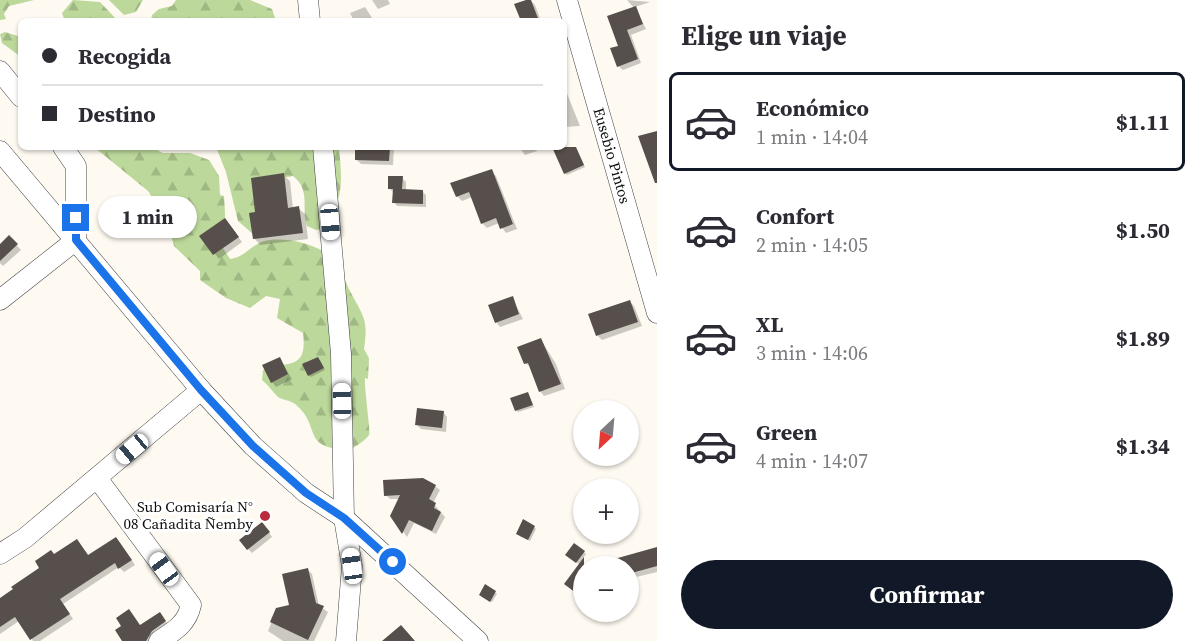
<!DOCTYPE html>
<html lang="es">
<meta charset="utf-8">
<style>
body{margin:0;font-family:"Source Serif 4",serif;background:#f7f7f7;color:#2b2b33;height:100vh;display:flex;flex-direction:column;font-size:22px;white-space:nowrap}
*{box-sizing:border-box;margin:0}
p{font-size:20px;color:#7c7c81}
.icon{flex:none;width:33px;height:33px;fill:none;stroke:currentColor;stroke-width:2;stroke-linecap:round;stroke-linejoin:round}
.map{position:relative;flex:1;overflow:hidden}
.sheet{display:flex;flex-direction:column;background:#fff;width:540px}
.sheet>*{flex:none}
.hud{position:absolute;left:18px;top:18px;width:549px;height:132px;border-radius:9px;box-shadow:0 2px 4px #0004;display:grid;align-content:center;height:132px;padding:0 24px;background:#fff}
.needle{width:39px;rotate:206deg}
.buttons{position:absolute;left:573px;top:400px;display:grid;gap:12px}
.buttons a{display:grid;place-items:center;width:66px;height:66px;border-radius:50%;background:#fff;box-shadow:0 2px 4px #0004;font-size:30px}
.end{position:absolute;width:27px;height:27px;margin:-14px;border:8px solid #1a73e8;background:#fff;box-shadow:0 0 0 3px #fff}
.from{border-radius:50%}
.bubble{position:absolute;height:42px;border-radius:21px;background:#fff;box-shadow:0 2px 4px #0004;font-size:20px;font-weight:700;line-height:42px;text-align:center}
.car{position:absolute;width:18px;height:36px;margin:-18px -9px;border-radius:8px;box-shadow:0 0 4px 2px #0007;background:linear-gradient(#fff 24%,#345 0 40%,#fff 0 76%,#345 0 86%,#fff 0)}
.hud b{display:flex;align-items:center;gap:21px;height:57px;font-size:22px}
.hud b+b{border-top:2px solid #e1e1e2}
.hud i{width:15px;height:15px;background:#2b2b33}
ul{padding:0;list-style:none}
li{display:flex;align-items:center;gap:18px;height:99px;margin:0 12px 9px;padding:0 12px;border:3px solid transparent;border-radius:9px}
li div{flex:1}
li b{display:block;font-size:22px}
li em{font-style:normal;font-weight:700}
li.selected{border-color:#111827}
li>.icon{width:54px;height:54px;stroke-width:1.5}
h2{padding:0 24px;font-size:27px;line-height:72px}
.action{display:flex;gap:12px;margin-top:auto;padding:12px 24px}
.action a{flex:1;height:69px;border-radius:36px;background:#111827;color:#fff;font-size:24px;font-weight:700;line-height:69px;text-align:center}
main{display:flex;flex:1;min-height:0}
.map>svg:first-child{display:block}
</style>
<main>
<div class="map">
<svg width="657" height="641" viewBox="0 0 657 641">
<defs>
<pattern id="forest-firs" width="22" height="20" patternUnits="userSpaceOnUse" patternTransform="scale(1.5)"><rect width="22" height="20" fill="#bcd89b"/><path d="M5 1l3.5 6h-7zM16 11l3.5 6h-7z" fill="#a0b884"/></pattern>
</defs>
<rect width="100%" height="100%" fill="#fefaf1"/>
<!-- forest -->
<path fill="url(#forest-firs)" d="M0,0H34L9,6L4,14L6,19L0,20Z
M73,0L100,2L118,21H65L62,13Z
M109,0H143L136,12L124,15Z
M176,0H250L272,9L275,18L271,21H151L152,15L159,9L172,6Z
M5,32L21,37V57L2,43L0,34Z
M94,147H151L163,153H190L209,160L219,176L220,195L224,196C225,215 227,224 219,242L230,259C247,257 253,241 270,240C289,238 316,244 331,257C341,266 345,282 351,293C365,319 368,320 364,349L369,358L368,379L365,378C364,389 371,432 369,435C365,441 356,446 350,450C299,448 323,427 295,404C290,400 282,400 278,397C273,392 268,385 262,380L263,370C286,360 308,372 303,333L277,318L280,299L266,296L250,308L226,298L200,280V271L174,246L167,220L148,191Z
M216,147H339C342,179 344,200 325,228L316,230L307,226C301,207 311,190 293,176L283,178L253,234L238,221L226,172Z"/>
<!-- shadow -->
<path fill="#0003" d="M372,0H388L390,4L378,9Z
M530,0L535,5L541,21H522Z
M627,0L650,2L635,7L646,29L631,35L641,63L623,70L618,66L620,46L634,8Z
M365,7L374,21H354L350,13Z
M564,86L580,126L564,127Z
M357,147H394L393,165L361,164L356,159Z
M519,147H535L537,151L525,155Z
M580,157L585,167L567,175L565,173Z
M491,171L496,176L517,229L506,233L499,223L487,228L482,223L472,197L462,201L457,196Z
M283,175L290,181L293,209L298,208L305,214L308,239L260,245L254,238L257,213Z
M402,178L406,182V191L423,192L426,195V207L397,206L394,202L393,192L389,188Z
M229,224L242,242L219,259L201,236Z
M9,237L21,250L3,266L0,263V246Z
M512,298L523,319L500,327L496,322Z
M630,302L634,306L642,326L602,340L598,336L590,315Z
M541,340L556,364L565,389L544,396L540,391L531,367L525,363Z
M280,359L292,379L276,387L272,382Z
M320,360L325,370L311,377L309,375Z
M528,394L534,407L518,412L516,410Z
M443,412L447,417L446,432L421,429L417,425Z
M435,486L440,490L433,503L445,517L436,534L414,523L407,537L392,516L400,499H390L386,495Z
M534,527L536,529L530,541L519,536Z
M266,528L272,537L252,553L248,549Z
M77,541L89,556L120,543L135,565L124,572L119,567L63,604L73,619L40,641H33L19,621L0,634V599Z
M657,551V572L628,579V567H611Z
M584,552L586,554L579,564L569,557Z
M308,570L312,574L319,606L328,612L314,641H283L268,631L277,609L290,606Z
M495,592L497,594L492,602L482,597Z
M160,614L169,626L153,641H124Z"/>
<!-- building -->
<path fill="#574f4b" d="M526,0H531L539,21H521L514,4Z
M636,6L643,24L627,30L638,59L617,67L610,48L618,46L607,16Z
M657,131V183H655L638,136Z
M355,147H390L389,161L355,160Z
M552,147H576L584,165L564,174Z
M492,169L513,224L500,229L496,218L481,224L469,192L456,197L450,183Z
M284,173L288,208L299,206L303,233L253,239L249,213L255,212L251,178Z
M388,176H403L402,189L423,190V204L392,203L393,189H388Z
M225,218L239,237L213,255L199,236Z
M9,235L18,244L0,261V244Z
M513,296L519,314L495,323L488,305Z
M630,300L638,322L596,336L588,314Z
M541,338L561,384L539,392L528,363L524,364L517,347Z
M280,357L288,374L271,383L262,365Z
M318,357L324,368L308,376L302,364Z
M528,392L533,405L515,411L510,398Z
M417,408L444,411L442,428L415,425Z
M423,478L436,485L429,499L436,503L434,508L441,512L432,531L409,520L402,534L390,516L400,495L384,496L383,480Z
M523,519L535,526L528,540L516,534Z
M262,522L270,532L247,550L239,540Z
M116,537L132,560L118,569L115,563L60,599L70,614L30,640L15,617L0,627V598L13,589L11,587L39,568L35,561L51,550L54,554L77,539L88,555Z
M574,543L585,551L576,563L565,555Z
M657,547V566L628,574V567H601L600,563Z
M584,557V599L564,584Z
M308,568L316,603L324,606L308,640L270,622L276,608L289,605L282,574Z
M485,584L496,591L490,602L479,595Z
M129,609L140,625L160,612L166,621L152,631L146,641H122L115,630L121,626L116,618Z
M401,625L415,641H382Z"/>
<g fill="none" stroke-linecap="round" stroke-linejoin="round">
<defs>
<g id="minor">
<path d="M308,0L310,21"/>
<path id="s1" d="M567,0L657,313"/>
<path d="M0,71L21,97"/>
<path d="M323,147L341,354L344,518L352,566L346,641"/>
<path d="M0,151L201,390L253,446L306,493L344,518L478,641"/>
<path d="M0,300L76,240V166L63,147"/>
<path d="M97,478L191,605C187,624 174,631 159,641"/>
<path d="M0,554L25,538L201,390"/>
</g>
</defs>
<!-- minor casing -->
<use href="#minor" stroke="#414141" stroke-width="21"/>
<!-- minor -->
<use href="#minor" stroke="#fff" stroke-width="20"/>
</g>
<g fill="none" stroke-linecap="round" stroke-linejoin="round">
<!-- route -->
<path stroke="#1a73e8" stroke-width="8" d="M76,218V240L201,390L253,446L306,493L344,518L393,562"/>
</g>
<!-- markers -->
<circle fill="#b92c40" stroke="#fff" stroke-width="2" cx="265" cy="516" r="6"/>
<g text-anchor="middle" stroke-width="6" stroke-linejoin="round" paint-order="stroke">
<!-- street labels -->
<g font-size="15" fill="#0e0e0e" stroke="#fff">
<text dy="5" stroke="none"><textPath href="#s1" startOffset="162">Eusebio Pintos</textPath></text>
</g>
<!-- poi labels -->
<g font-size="15" fill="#0e0e0e" stroke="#fff" text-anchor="end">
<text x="253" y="512">Sub Comisaría N°<tspan x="253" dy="17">08 Cañadita Ñemby</tspan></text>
</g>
</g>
</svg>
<div class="buttons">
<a><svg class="needle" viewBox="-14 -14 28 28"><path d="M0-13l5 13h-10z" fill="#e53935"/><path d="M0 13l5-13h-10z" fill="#7c7c81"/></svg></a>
<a>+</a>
<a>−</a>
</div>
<i class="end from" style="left:393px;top:562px"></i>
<i class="end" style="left:76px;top:218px"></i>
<div class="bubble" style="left:98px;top:196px;width:99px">1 min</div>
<i class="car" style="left:330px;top:222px;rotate:175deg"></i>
<i class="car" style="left:342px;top:401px;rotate:359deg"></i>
<i class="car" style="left:132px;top:449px;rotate:230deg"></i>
<i class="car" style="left:352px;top:566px;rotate:352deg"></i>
<i class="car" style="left:164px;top:569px;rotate:324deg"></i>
<div class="hud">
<b><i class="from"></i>Recogida</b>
<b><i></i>Destino</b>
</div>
</div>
<section class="sheet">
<h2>Elige un viaje</h2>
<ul>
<li class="selected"><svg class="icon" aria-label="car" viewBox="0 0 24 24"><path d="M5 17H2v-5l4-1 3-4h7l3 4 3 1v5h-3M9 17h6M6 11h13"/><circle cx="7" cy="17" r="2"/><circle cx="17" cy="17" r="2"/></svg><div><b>Económico</b><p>1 min · 14:04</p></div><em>$1.11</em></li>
<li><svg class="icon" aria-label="car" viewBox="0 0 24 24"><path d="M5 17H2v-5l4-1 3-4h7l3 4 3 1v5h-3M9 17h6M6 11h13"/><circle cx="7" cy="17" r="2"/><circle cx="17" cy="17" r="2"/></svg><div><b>Confort</b><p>2 min · 14:05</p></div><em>$1.50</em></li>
<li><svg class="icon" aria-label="car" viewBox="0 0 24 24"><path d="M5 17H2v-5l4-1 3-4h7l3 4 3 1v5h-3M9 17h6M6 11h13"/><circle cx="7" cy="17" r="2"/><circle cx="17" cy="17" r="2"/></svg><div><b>XL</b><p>3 min · 14:06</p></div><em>$1.89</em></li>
<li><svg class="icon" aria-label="car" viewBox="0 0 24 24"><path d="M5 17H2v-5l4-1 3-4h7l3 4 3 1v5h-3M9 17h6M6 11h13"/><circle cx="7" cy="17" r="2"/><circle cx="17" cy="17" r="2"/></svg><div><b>Green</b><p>4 min · 14:07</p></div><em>$1.34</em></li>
</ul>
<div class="action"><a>Confirmar</a></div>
</section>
</main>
